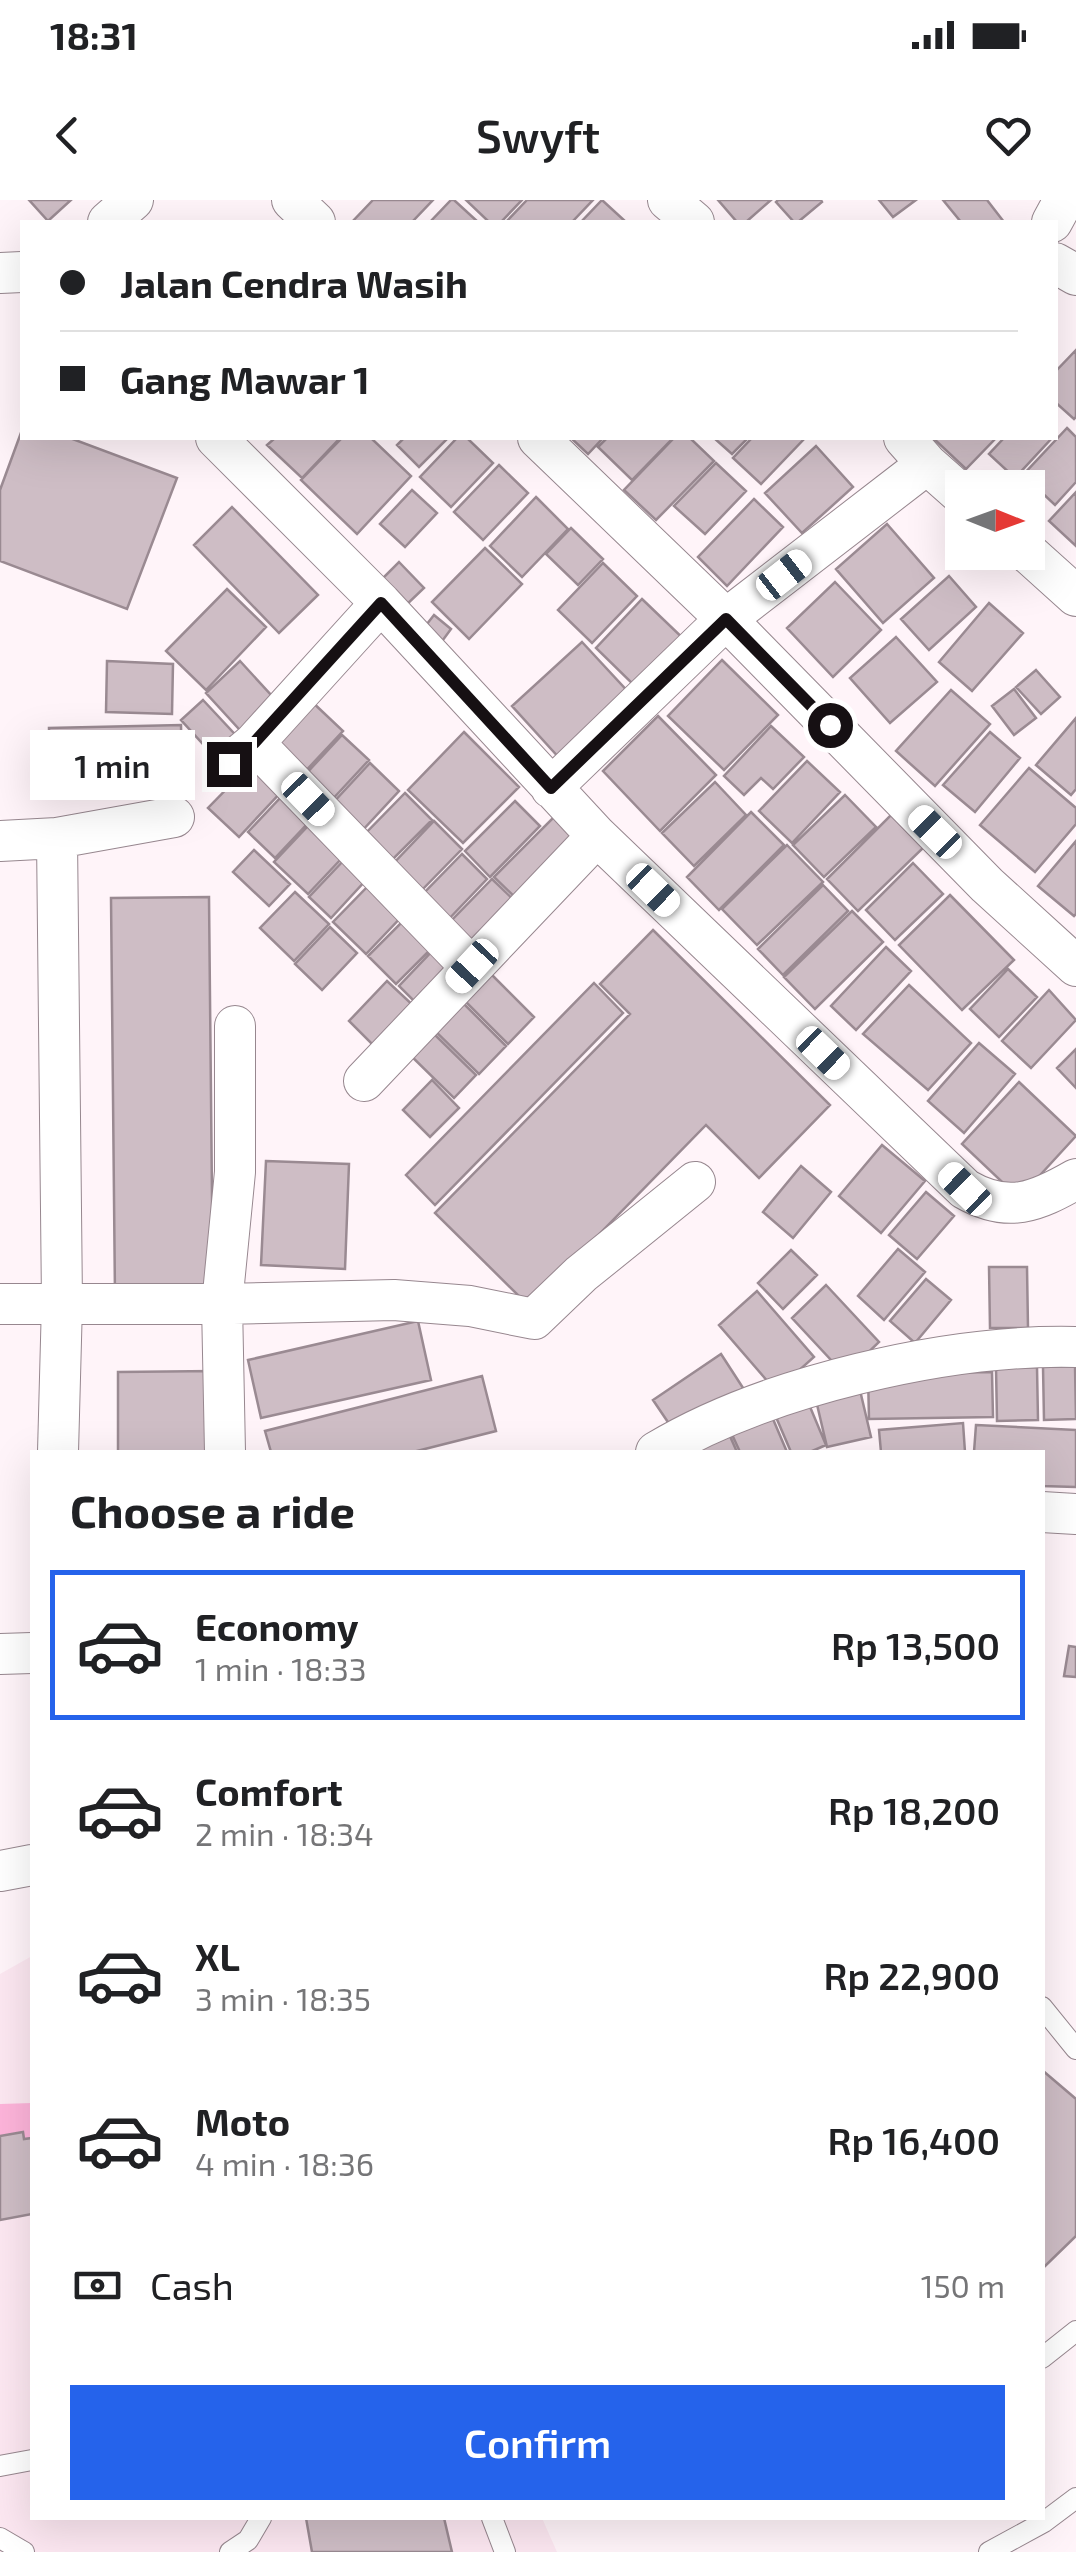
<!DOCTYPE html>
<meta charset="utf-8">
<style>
body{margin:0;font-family:"Exo 2",sans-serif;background:#f6f6f6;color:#202124;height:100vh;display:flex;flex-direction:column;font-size:38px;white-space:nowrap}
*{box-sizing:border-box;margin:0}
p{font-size:32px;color:#757577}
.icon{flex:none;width:55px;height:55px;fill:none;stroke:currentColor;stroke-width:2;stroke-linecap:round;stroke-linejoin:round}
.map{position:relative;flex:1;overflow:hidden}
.side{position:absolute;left:30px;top:1250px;width:1015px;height:1070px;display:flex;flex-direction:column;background:#fff;border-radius:0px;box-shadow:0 10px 40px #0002}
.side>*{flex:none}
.guide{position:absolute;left:20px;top:20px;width:1038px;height:220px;border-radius:0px;box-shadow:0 10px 40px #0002;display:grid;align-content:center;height:220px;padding:0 40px;background:#fff}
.needle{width:65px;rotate:91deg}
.fabs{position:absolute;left:945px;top:270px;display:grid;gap:20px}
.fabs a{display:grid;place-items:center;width:100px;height:100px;border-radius:0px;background:#fff;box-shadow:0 10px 40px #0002;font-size:50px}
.end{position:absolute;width:45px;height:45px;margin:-22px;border:12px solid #161013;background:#fff;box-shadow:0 0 0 5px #fff}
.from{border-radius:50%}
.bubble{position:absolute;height:70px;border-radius:0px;background:#fff;box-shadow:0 10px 40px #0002;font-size:32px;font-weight:600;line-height:70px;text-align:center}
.car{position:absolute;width:30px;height:60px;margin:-30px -15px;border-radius:12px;box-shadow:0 0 8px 2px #0007;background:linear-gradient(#fff 24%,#345 0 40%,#fff 0 76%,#345 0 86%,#fff 0)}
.guide b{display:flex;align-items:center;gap:35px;height:95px;font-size:38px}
.guide b+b{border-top:2px solid #e0e0e0}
.guide i{width:25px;height:25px;background:#202124}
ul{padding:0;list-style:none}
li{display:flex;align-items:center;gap:30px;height:150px;margin:0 20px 15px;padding:0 20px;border:5px solid transparent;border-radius:0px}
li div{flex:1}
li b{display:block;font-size:38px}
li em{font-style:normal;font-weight:600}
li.current{border-color:#2563eb}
li>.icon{width:90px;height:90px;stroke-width:1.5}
h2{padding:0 40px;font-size:45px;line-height:120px}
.pay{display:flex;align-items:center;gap:25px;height:110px;padding:0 40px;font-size:38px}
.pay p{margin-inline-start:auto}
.action{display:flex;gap:20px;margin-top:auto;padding:20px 40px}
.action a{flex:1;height:115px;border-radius:0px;background:#2563eb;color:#fff;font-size:40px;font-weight:600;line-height:115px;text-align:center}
.status{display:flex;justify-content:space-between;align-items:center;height:70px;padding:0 50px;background:#fff;direction:ltr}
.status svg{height:28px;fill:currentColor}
header{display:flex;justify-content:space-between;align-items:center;height:130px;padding:0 40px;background:#fff;font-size:45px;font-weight:600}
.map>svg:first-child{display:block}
</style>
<div class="status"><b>18:31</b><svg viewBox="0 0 49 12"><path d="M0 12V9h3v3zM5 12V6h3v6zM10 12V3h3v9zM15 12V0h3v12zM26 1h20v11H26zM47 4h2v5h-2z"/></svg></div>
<header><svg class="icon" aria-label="back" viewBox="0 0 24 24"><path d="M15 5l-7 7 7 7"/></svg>Swyft<svg class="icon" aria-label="heart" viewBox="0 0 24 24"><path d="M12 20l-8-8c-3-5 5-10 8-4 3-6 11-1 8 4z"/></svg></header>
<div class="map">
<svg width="1076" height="2352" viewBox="0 0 1076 2352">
<rect width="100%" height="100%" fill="#fff4f9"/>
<!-- built -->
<path fill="#fce7f1" d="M32,1756V2318H542L557,2352H0V1774Z"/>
<!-- green -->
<path fill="#fdb4da" d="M32,1903V2004L0,2007V1904Z"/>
<!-- building -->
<path fill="#cebdc5" stroke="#9a8a92" stroke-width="2.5" d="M29,0H71L48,21Z
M373,0H433L412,22H352Z
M451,0H454L478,22H430Z
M466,0H522L501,22H489Z
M527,0H593L572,22H506Z
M602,0L626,22H581Z
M718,0H771L746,22H737Z
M778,0H821L822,2L798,22H794L776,2Z
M879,0H916L893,17Z
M943,0H987L1004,22H961Z
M1076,150V217L1074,219L1055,202V172Z
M1067,228L1076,237V282L1055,305L1023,275Z
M22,230V238H70L177,278L127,409L0,361V290Z
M275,238H340L302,278L267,245Z
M342,238H371L411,276L357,334L301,280Z
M404,238H448L419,267L397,245Z
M457,238H467L493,263L451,307L420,277Z
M571,238H603L588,254Z
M607,238H673L632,280L598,247Z
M674,238H690L714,261L656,320L624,290Z
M714,238H748L732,254Z
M752,238H805L761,284L733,258Z
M933,238H996L966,269Z
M1004,238H1052L1015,278L989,254Z
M816,246L853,287L802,333L765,293Z
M716,263L746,291L705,334L674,306Z
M499,265L528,293L483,340L454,312Z
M412,290L437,313L405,347L380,324Z
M1076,292V346L1049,321Z
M536,297L568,329L522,377L490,346Z
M754,299L783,327L727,386L698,357Z
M232,307L318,395L279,433L194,345Z
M887,324L934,378L883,423L836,369Z
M571,328L603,359L578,385L546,354Z
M485,348L522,384L469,439L432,402Z
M399,362L424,388L402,409L377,384Z
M603,363L637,396L592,443L558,410Z
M949,376L976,407L929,450L901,419Z
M835,382L881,430L833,477L787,428Z
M227,389L266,427L206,490L166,451Z
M642,399L688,443L641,492L596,448Z
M989,403L1023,433L972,491L939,462Z
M434,415L451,429L440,444L423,429Z
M896,437L937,482L890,523L850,478Z
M582,442L632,496L562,561L512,506Z
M722,460L778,515L724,570L668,516Z
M107,461L173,464L172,514L106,512Z
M240,461L283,508L249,540L206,493Z
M1036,470L1060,497L1041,514L1016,487Z
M1014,489L1036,518L1014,535L992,506Z
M951,490L990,524L935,586L896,551Z
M308,498L343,531L300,577L265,543Z
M203,500L244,544L222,565L181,520Z
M658,516L716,575L660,631L603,571Z
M1076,518V589L1071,595L1036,565Z
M181,525L182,588L50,589L49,528Z
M771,526L804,557L773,589L761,578L744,595L724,576Z
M464,532L519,587L463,643L408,590Z
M990,532L1020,558L975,612L943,585Z
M342,535L369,560L329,603L303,577Z
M807,561L840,592L792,643L759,611Z
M252,563L282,591L239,637L208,608Z
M370,563L399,591L360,633L331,605Z
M1029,568L1076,608V624L1035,672L980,625Z
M715,582L746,615L694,666L662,633Z
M405,593L432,620L387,665L361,638Z
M845,595L876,627L824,677L793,645Z
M282,596L309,622L275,658L248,632Z
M515,601L540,626L490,677L465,651Z
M751,612L784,645L719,710L687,677Z
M891,615L923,648L858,711L827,679Z
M555,616L583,644L523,705L494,677Z
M434,621L462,649L418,694L391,666Z
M308,626L342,658L308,694L274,662Z
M1076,641V714L1074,716L1038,686Z
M787,645L823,682L757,745L722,709Z
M254,650L290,684L269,706L233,672Z
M462,654L487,679L445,723L419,698Z
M345,659L366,680L331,718L309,697Z
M913,663L943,694L895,740L866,710Z
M492,679L521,707L477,752L448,724Z
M373,681L406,712L366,754L333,722Z
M823,685L848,711L783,775L758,749Z
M295,692L329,724L294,761L260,728Z
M950,695L1014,760L962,810L899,745Z
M209,697L213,1096L115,1097L111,698Z
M852,711L883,742L815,809L784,777Z
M409,715L437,743L396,784L368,756Z
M330,727L357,753L322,790L295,764Z
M653,730L830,905L759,978L706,925L529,1106L435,1013L630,814L600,784Z
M439,744L463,768L423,810L399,786Z
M886,747L911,771L856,830L831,806Z
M1008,769L1037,797L999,837L970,809Z
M490,773L534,817L508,844L464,800Z
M387,781L417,809L378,850L349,821Z
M594,783L623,813L435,1005L406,975Z
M909,785L971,843L928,890L863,834Z
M1049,790L1076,820L1031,868L1002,841Z
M460,800L506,846L479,874L432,828Z
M429,829L476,875L454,898L407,852Z
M979,843L1015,874L964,933L928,901Z
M1076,849V888L1057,868Z
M432,880L459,908L430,937L403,910Z
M1019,882L1076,936L1019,998L962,944Z
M882,945L925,981L881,1033L839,996Z
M266,961L349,964L345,1069L261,1065Z
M801,966L831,992L793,1038L763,1012Z
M926,992L954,1016L917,1059L889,1035Z
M898,1049L925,1072L884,1120L858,1096Z
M791,1050L817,1075L783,1109L758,1083Z
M989,1067H1027L1028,1128H990Z
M926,1079L951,1100L915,1143L890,1121Z
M826,1085L879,1142L845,1175L792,1118Z
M757,1091L814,1157L776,1191L719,1125Z
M418,1121L431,1180L261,1218L248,1160Z
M721,1154L745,1191L678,1237L653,1200Z
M1075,1166L1076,1219L1044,1220L1043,1167Z
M1037,1167L1038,1220L997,1221L996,1168Z
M214,1171V1252H118V1172Z
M992,1172L993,1217L869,1219L868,1174Z
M482,1176L496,1231L413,1252H271L265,1231Z
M859,1186L871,1237L827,1247L815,1196Z
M808,1202L826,1245L810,1252H791L776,1217Z
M770,1212L787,1252H740L730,1230Z
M963,1223L965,1252H881L879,1230Z
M976,1225L1076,1230V1287L1042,1286V1252H974Z
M729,1234L737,1252H698L696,1248Z
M1069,1446L1076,1447V1477L1064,1476Z
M1042,1870L1076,1899V2036L1042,2069Z
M23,1932L24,1939L32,1938V2014L0,2020V1936Z
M306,2318H444L452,2352H312Z"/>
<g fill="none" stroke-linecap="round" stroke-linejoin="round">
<defs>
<path id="lane" d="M1042,1807L1076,1849
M1042,2158L1076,2131
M0,2266L32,2260
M492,2318L505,2352
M0,2338L24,2352
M230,2352L248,2340L261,2318
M989,2352L1044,2322L1076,2298"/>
<path id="street" d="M292,0L315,22
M668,0L694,22
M108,22L133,0
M1052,22L1064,0
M1055,63L1076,75
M0,73L22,72
M216,238L381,403L597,636L965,989C1008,1014 1036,1002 1076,979
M538,238L726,419L987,685L1076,766
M904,238L927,264L962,295
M1027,352L1076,396
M254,543L471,767
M229,564L254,543L381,403
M551,588L726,419L927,264
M57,638L62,1103L58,1252
M0,641L57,638L174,617
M364,881L597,636
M0,1104H222L394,1100L470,1106L534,1119L581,1074L695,982
M225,1252L222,1104L235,972V826
M656,1252C766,1186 947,1144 1076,1147
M1042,1312L1076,1314
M0,1454L32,1453
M0,1671L32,1665"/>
</defs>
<!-- lane casing -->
<use href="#lane" stroke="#97878f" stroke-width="22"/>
<!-- street casing -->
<use href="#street" stroke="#97878f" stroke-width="42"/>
<!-- lane -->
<use href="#lane" stroke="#fff" stroke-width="20"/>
<!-- street -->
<use href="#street" stroke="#fff" stroke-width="40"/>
</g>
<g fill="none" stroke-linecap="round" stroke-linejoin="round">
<!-- route -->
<path stroke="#161013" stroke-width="12" d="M229,564L254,543L381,403L551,588L726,419L830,525"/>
</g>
</svg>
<div class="fabs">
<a><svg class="needle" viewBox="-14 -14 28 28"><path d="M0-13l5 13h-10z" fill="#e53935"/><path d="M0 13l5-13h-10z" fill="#757577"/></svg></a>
</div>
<i class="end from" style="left:830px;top:525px"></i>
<i class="end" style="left:229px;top:564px"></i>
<div class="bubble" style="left:30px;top:530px;width:165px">1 min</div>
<i class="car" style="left:784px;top:375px;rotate:52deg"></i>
<i class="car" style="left:308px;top:599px;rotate:136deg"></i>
<i class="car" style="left:935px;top:632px;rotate:315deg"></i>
<i class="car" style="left:653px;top:690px;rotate:134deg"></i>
<i class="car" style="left:472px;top:766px;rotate:223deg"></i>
<i class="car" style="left:823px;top:853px;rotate:134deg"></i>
<i class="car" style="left:965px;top:989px;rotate:314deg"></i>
<div class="guide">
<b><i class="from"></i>Jalan Cendra Wasih</b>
<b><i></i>Gang Mawar 1</b>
</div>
<section class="side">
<h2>Choose a ride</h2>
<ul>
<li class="current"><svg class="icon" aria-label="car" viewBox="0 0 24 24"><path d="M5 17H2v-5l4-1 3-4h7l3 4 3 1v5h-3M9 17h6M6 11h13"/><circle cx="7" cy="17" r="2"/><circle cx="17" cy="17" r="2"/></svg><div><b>Economy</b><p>1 min · 18:33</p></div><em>Rp 13,500</em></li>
<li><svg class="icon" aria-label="car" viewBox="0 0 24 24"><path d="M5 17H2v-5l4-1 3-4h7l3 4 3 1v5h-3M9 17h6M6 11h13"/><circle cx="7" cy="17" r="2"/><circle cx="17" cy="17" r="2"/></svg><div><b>Comfort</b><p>2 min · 18:34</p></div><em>Rp 18,200</em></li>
<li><svg class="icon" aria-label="car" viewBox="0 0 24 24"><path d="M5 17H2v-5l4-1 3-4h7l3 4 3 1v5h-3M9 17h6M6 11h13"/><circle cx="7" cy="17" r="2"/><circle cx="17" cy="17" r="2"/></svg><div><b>XL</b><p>3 min · 18:35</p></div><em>Rp 22,900</em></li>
<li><svg class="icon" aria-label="car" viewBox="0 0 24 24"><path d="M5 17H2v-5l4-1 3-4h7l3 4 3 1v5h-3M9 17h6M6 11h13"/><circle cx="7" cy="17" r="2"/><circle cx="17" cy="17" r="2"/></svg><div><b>Moto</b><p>4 min · 18:36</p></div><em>Rp 16,400</em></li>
</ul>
<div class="pay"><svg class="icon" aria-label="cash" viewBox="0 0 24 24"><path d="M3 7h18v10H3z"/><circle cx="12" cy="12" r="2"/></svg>Cash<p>150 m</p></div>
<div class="action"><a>Confirm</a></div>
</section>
</div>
